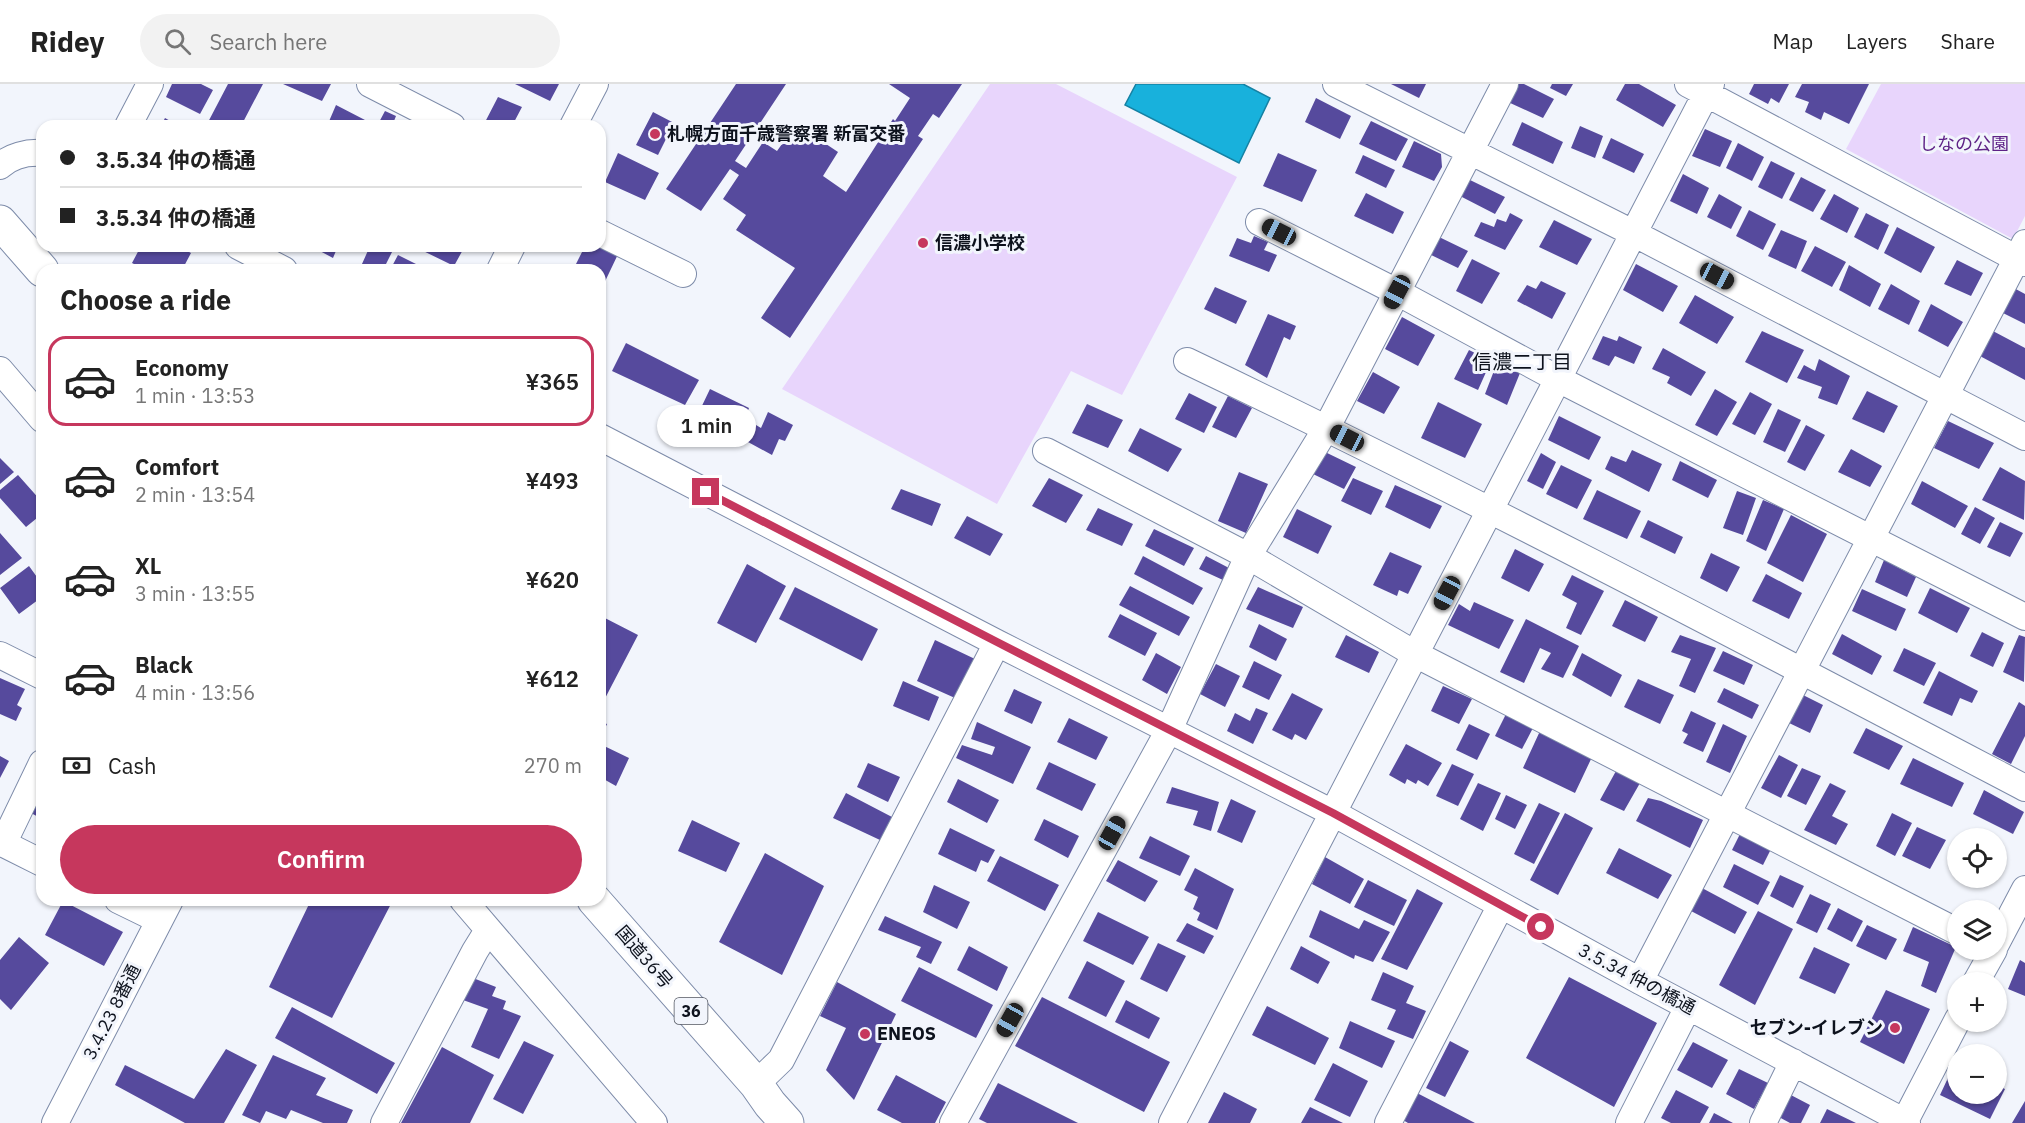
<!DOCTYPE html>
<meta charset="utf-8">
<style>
body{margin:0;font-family:"IBM Plex Sans","Noto Sans JP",sans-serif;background:#f2f2f2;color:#222;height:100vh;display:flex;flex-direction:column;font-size:22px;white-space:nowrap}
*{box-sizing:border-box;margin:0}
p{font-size:20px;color:#767676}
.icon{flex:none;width:33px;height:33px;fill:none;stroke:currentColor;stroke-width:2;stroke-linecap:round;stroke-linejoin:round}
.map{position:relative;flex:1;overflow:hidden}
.panel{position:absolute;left:36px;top:180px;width:570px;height:642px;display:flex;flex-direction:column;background:#fff;border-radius:18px;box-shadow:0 2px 4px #0004}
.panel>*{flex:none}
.guide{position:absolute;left:36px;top:36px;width:570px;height:132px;border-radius:18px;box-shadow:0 2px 4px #0004;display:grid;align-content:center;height:132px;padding:0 24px;background:#fff}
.buttons{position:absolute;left:1947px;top:744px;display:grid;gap:12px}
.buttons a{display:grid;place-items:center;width:60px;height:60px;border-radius:50%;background:#fff;box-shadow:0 2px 4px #0004;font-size:30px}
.end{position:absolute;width:27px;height:27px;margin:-14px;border:8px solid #c6375d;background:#fff;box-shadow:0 0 0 3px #fff}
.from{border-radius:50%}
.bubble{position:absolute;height:42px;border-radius:21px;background:#fff;box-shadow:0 2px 4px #0004;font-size:20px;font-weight:600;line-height:42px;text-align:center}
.car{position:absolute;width:18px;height:36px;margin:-18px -9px;border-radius:8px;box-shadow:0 0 4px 2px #0007;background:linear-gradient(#222 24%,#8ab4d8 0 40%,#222 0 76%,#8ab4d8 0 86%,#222 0)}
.guide b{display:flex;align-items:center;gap:21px;height:57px;font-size:22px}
.guide b+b{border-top:2px solid #e0e0e0}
.guide i{width:15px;height:15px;background:#222}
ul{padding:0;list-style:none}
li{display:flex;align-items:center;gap:18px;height:90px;margin:0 12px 9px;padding:0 12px;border:3px solid transparent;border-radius:18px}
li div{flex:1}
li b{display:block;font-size:22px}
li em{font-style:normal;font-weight:600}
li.on{border-color:#c6375d}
li>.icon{width:54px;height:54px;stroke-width:1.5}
h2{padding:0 24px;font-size:27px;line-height:72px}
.pay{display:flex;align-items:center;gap:15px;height:66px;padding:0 24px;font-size:22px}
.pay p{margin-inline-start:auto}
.cta{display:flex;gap:12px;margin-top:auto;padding:12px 24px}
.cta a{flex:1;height:69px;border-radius:36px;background:#c6375d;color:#fff;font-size:24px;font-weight:600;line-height:69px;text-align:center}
header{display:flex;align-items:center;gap:36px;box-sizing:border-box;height:84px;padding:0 30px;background:#fff;border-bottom:2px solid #e0e0e0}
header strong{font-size:28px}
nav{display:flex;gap:33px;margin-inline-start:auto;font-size:21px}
.search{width:420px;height:54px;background:#f2f2f2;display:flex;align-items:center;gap:15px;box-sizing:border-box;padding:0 21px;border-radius:33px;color:#767676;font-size:22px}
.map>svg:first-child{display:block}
</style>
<header>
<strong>Ridey</strong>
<div class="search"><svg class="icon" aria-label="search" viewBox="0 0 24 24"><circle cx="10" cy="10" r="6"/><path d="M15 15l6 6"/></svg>Search here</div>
<nav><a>Map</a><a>Layers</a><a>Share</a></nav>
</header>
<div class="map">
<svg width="2025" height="1039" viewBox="0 0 2025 1039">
<rect width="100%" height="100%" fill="#f2f5fc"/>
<!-- green -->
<path fill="#e8d5fc" d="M990,0H1056L1237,93L1122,311L1071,287L997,420L782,305Z
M1881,0H2025V132L2013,155L1846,65Z"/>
<!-- water -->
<path fill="#18b1dc" stroke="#1581a3" stroke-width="1.5" d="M1136,0H1243L1270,14L1239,79L1125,21Z"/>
<!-- building -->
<path fill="#564a9d" d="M172,0H201L213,6L200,30L166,13Z
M228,0H263L241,42H206Z
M283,0H331L322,17Z
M515,0H559L550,17Z
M736,0H786L735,77L746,84L763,58L777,67L787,53L793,57L802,44L838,68L823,92L846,108L893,35L895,37L910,14L889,0H962L939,34L933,30L918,52L923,55L790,254L761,234L795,184L736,146L746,131L723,115L739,91L730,85L701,127L666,105Z
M1391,0H1426L1419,14Z
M1517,0H1524L1554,15L1543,34L1508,18Z
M1552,0H1573L1566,12L1550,4Z
M1625,0H1639L1676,21L1663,43L1616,16Z
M1754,0H1789L1779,19L1771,14L1768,20L1749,10Z
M1802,0H1869L1849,40L1824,28L1821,36L1805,28L1809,18L1795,13Z
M498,13L522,23L512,42H483Z
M1316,14L1351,32L1340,55L1305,38Z
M336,21L365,36L362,42H327Z
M385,27L396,32L392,42H377Z
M653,28L674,39L658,71L636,61Z
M165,34L179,42H161Z
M1371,37L1408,55L1396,77L1359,60Z
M1522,38L1563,58L1553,80L1512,61Z
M1580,42L1603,52L1595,74L1571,64Z
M1705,45L1732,57L1720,83L1692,72Z
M1611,54L1644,70L1634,89L1602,74Z
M1414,57L1441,70L1442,83L1434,97L1402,83Z
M1738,59L1764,73L1752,97L1726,84Z
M618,69L659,89L645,116L605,98Z
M1278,69L1317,86L1302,118L1263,102Z
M1363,71L1395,86L1386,104L1355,89Z
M1771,77L1795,89L1782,115L1758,103Z
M1683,90L1709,104L1697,130L1670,117Z
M1801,93L1826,106L1813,128L1789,116Z
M1470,96L1505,113L1495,130L1460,112Z
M1366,109L1404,128L1393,150L1354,132Z
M1719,110L1742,123L1731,145L1707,133Z
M1834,110L1859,124L1847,149L1820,135Z
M1749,126L1776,140L1763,166L1736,152Z
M1510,129L1523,136L1505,166L1474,152L1481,138L1494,143L1497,135L1506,138Z
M1866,129L1889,141L1878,166L1854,153Z
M1554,136L1592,155L1577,181L1539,163Z
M1897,143L1935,163L1921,189L1884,169Z
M1781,146L1807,157L1796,185L1768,172Z
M1254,152L1268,158L1264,166L1277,171L1269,188L1229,172L1237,154L1251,159Z
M1437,152L1468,167L1458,184L1427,169Z
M141,162H178L191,169L182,186H146L132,179Z
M320,162H338L333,174L318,166Z
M370,162H395L383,186H374L362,180Z
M413,162H465L454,182Z
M585,162H600L620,166L600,208V186H573Z
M1815,162L1846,178L1832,203L1801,187Z
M398,171L428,186H390Z
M1472,175L1500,189L1482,220L1456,207Z
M1957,176L1983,189L1971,212L1944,200Z
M1636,180L1678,202L1663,228L1623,206Z
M1849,181L1881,200L1870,223L1839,206Z
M1541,197L1566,209L1552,235L1517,217L1527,201L1536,205Z
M1891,200L1920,217L1909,241L1878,225Z
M1215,203L1247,217L1236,240L1204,225Z
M2012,203L2025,210V240L1999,227Z
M1695,211L1734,233L1717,260L1679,239Z
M1931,220L1963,238L1948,263L1918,247Z
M1268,230L1296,242L1290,256L1284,253L1267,294L1245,281Z
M1402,233L1435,251L1418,282L1385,265Z
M1991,246L2025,264V296L1978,271Z
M1762,247L1804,266L1787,299L1745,278Z
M1603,252L1617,257L1619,252L1642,263L1634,280L1615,272L1609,282L1592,275Z
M626,259L699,296L685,321L612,287Z
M1663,264L1706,288L1691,312L1667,299L1670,293L1652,285Z
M1469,266L1491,277L1478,306L1454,295Z
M1819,275L1850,292L1837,321L1818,314L1822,303L1797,294L1804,281L1815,287Z
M1497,279L1520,289L1507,321L1485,310Z
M1373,288L1400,303L1384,330L1357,317Z
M710,305L749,324L740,346L699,328Z
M1715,305L1737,318L1717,352L1695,341Z
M1867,307L1898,322L1884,349L1852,335Z
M1750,308L1772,320L1755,351L1732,340Z
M1189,309L1217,323L1204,349L1175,335Z
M1228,312L1252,324L1236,354L1212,343Z
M1438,318L1482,340L1465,374L1421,354Z
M1087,320L1123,336L1108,364L1072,349Z
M1778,325L1801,336L1785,368L1763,358Z
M768,328L793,341L785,357L779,355L772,371L748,358L756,341L761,344Z
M1559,332L1601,353L1589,376L1548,356Z
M1948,337L1994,359L1979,385L1934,364Z
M1806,341L1825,351L1805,387L1787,378Z
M1140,344L1182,365L1168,388L1128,367Z
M1851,365L1882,382L1870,403L1838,388Z
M1632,366L1662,380L1649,408L1605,385L1611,372L1626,378Z
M1325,368L1356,383L1344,405L1313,390Z
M1541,369L1556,378L1543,405L1527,397Z
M0,374L14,388L0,400Z
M1680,377L1717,396L1708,414L1672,396Z
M1561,381L1592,396L1577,425L1546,410Z
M2000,383L2025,397L2024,436L1982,416Z
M1239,388L1268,400L1246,449L1218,437Z
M18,391L42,418V430L26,443L0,414V406Z
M1049,394L1083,411L1066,439L1032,422Z
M1353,394L1383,407L1371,431L1341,417Z
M1922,397L1968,422L1955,444L1911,420Z
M1395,401L1442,422L1430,445L1385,423Z
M901,405L941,420L932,442L891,425Z
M1597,406L1641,427L1627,455L1583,435Z
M1737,407L1756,414L1743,451L1723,444Z
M1763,416L1784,425L1766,467L1746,457Z
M1975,423L1995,434L1980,460L1961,450Z
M1098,424L1133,440L1122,462L1086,446Z
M1297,425L1332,442L1318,470L1283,453Z
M1791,431L1827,450L1803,498L1767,479Z
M967,432L1003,450L990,472L954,454Z
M1648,436L1683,453L1675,470L1640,453Z
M2000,438L2023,449L2010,473L1987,463Z
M1154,445L1194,464L1184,482L1145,462Z
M0,449L22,474L0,491Z
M1515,465L1544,480L1529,508L1501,494Z
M1390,468L1422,482L1408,510L1399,506L1397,512L1373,501Z
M1711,469L1740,483L1727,508L1700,494Z
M1143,472L1203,504L1193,521L1134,490Z
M1206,472L1229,484L1223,496L1199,485Z
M1884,476L1916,493L1907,513L1875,498Z
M747,480L786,502L756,559L717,539Z
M29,482L42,500V513L19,530L0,504Z
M1766,490L1802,509L1789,535L1752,517Z
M1572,491L1604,507L1581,551L1566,544L1577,519L1562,511Z
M1130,502L1190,533L1179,552L1119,521Z
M795,503L878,545L862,577L779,535Z
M1258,503L1303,523L1293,544L1246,525Z
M1930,504L1970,524L1957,549L1918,529Z
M1862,505L1906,525L1896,547L1852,527Z
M1625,516L1658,533L1645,558L1612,542Z
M1474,518L1514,536L1499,565L1448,541L1459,520L1470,527Z
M1120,530L1157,549L1145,572L1108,553Z
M601,532L638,551L600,624V534Z
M1526,535L1579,562L1563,594L1541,585L1551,569L1540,564L1524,599L1500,588Z
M1259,540L1287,555L1276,577L1249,563Z
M1982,548L2004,559L1993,583L1970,572Z
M1842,550L1882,572L1872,591L1832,570Z
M1346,551L1379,568L1369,589L1335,573Z
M1680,551L1716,564L1695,609L1679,602L1691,575L1671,568Z
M2019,551L2025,553L2024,598L2003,588Z
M935,556L975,575L955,614L917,597Z
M1904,564L1936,579L1924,602L1893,587Z
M1723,567L1753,581L1744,601L1713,587Z
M1156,569L1181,583L1167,610L1142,596Z
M1582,569L1622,591L1611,613L1572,591Z
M1254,577L1282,591L1269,616L1242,603Z
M1216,580L1240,592L1225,623L1200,610Z
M1939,587L1978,607L1972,619L1960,614L1952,632L1923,619Z
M0,594L25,605L17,621L22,624L16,637L0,630Z
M1638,595L1674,611L1660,640L1624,623Z
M903,597L939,613L929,637L893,622Z
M1443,602L1472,615L1459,640L1431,627Z
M1724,604L1759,621L1752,635L1717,618Z
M1014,605L1042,618L1032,640L1004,627Z
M1292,609L1323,625L1306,656L1295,650L1292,656L1272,646Z
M1801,610L1823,621L1810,649L1787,638Z
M2019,618L2025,622V652L2011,680L1992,670Z
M1256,624L1268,629L1253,660L1227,647L1235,629L1250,637Z
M1691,627L1716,639L1703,668L1683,659L1688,650L1682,647Z
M1507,628L1534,642L1522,665L1495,652Z
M1069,634L1108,653L1096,676L1057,658Z
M600,637L607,640L600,655Z
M977,638L1031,663L1013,700L956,674L962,661L992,671L995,663L971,655Z
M1469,640L1490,650L1477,676L1456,666Z
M1723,640L1747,652L1730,689L1706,678Z
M1866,644L1903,662L1889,686L1853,669Z
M1540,647L1592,673L1575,709L1523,684Z
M600,660L629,674L616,702L600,693Z
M1406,660L1442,679L1428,702L1418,696L1416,700L1407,695L1405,700L1389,691Z
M1779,671L1798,681L1781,714L1761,704Z
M0,672L9,677L0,694Z
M1913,674L1964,699L1952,723L1900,700Z
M1049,678L1096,700L1082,727L1036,705Z
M868,679L900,693L888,718L857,703Z
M1452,680L1474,690L1458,722L1436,712Z
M1802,684L1821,692L1806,721L1787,712Z
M1616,687L1640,699L1624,727L1600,716Z
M958,695L999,716L987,739L947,718Z
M1478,699L1501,709L1483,747L1460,735Z
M1830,699L1846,707L1832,732L1848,740L1836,761L1804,746Z
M1172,703L1219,718L1211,747L1193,741L1198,727L1166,719Z
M1984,706L2024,728L2013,750L1973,730Z
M42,707V735L31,729Z
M846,709L892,733L880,756L833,734Z
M1506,711L1527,721L1515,745L1495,735Z
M1648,714L1661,717L1703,736L1690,764L1636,737Z
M1231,715L1256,727L1242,759L1217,748Z
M1539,719L1560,729L1534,780L1514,770Z
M1565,729L1593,744L1558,811L1530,796Z
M1892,729L1912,739L1895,772L1876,762Z
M1044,735L1079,752L1068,774L1034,756Z
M692,736L740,759L726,788L678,767Z
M1917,743L1946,756L1930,785L1902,772Z
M950,744L995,766L988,779L981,776L976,788L938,770Z
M1741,748L1772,763L1763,781L1732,766Z
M1150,752L1190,772L1180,792L1139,774Z
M1619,764L1672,791L1658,815L1606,789Z
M765,769L824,802L782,891L719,858Z
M1000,772L1059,801L1045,827L987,797Z
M1325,773L1364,795L1350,820L1312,800Z
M1118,776L1158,797L1145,818L1106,797Z
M1734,780L1770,798L1758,821L1723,803Z
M1195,784L1234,805L1217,846L1197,836L1200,829L1193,825L1198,813L1184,806Z
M1780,791L1804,802L1793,824L1770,812Z
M1368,796L1407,816L1394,842L1354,823Z
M934,801L970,818L957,845L923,828Z
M1702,804L1747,828L1735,850L1691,827Z
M1417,805L1443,819L1407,886L1381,875Z
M1810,810L1831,820L1817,849L1796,839Z
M311,816H393L332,934L269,903Z
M63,817L123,848L104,882L45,851Z
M1838,824L1863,837L1852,858L1827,845Z
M1320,826L1359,845L1364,836L1390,848L1373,878L1355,871L1354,875L1309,853Z
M1758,827L1793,845L1755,921L1719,901Z
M1098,828L1149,853L1133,881L1083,857Z
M885,832L942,858L931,880L916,873L921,863L878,846Z
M1187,839L1214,852L1204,870L1176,857Z
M1867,841L1897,855L1886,876L1856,862Z
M1913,843L1956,863L1936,909L1921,902L1929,878L1903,867Z
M19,853L49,879L11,926L0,915V876Z
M1158,859L1186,872L1167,908L1140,895Z
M969,862L1008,883L997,907L957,886Z
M1301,862L1330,878L1318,900L1290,885Z
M1814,863L1850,880L1835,910L1799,894Z
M2020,876L2025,879V912L2008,905Z
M1087,877L1125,897L1106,933L1068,914Z
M919,883L993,921L976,954L901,917Z
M1383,888L1414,902L1406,919L1426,927L1413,955L1387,945L1396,926L1371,916Z
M1569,893L1657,939L1614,1023L1526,974Z
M473,894L496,903L492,912L506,917L503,925L521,932L499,975L471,963L488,925L463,916Z
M837,898L896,930L854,1016L826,986L846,944L820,932Z
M1886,906L1930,925L1904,980L1860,958Z
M1042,913L1170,978L1144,1028L1015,962Z
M1126,916L1160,934L1149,955L1115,938Z
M1267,922L1329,954L1315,981L1252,951Z
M292,923L395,979L377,1010L275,954Z
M1350,937L1395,957L1382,984L1339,964Z
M524,957L554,971L523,1030L493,1015Z
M1450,957L1469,967L1445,1013L1426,1004Z
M1693,958L1728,976L1712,1004L1677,986Z
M442,963L494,991L470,1039H401Z
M226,965L257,981L224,1039H185L115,1001L125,981L194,1015Z
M273,971L326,994L316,1011L353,1026L347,1039H323L291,1026L286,1035L266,1027L260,1039L242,1031Z
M1333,979L1368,997L1350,1033L1314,1016Z
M1954,981L1958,983V1010H1996V1001L2005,1005L1990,1035L1940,1011Z
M1739,985L1768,999L1754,1025L1726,1010Z
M896,991L946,1018L935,1039H902L877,1026Z
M998,999L1078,1039H987L979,1035Z
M1676,1006L1709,1023L1700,1039H1671L1661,1034Z
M1224,1008L1257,1025L1250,1039H1208Z
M1417,1009L1475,1039H1408L1403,1036Z
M1787,1009L1810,1021L1801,1039H1790L1777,1032Z
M2025,1017V1039H2012Z
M1310,1023L1343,1039H1301Z
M1827,1025L1856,1039H1820Z
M1714,1029L1733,1039H1709Z"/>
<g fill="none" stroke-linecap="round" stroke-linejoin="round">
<defs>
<path id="minor" d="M370,0L452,42
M1336,0L1633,149L2025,353
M1688,0L2025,179
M128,42L150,0
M573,42L595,0
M0,82C11,72 27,68 42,69
M1259,138L1397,208L1558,295L2025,533
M600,149L683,190
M238,162L284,186
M500,186L512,162
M1187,277C1470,412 1747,558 2025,704
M0,286L42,335
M600,353L997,559L1333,729L1640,897L1907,1039
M1046,367L1248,472L1415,570L1958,848
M0,571L42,592
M0,758L42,779
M3,760L42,679
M118,816L159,836
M463,816L654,1039
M1996,860L2025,805
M1640,897L2025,159
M1976,898L1994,866
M756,1000L781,976L997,559
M55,1039L170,816
M384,1039L475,867L488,846
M953,1039L1169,646L1248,472L1327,343L1505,0
M1172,1039L1711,0
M1388,1039L1501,821
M1629,1039L1688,923
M1763,1039L1793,978
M1904,1039L1958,935"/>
<path id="highway" d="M0,138L42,186
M594,816L756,1000L770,1020L787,1039"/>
</defs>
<!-- minor casing -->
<use href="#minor" stroke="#7d8ba9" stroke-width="28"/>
<!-- highway casing -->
<use href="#highway" stroke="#7d8ba9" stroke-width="35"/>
<!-- minor -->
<use href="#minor" stroke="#fff" stroke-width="26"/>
<!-- highway -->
<use href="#highway" stroke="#fff" stroke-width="33"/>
</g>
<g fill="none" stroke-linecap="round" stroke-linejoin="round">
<!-- route -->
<path stroke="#c6375d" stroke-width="8" d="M706,408L997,558L1333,729L1541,843"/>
</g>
<!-- markers -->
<g fill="#c6375d" stroke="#f2f5fc" stroke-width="2">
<circle cx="655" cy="50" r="6"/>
<circle cx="923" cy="159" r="6"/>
<circle cx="1895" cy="944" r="6"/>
<circle cx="865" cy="950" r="6"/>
</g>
<g text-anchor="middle" stroke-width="6" stroke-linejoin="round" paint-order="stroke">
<!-- shield labels -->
<rect fill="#f2f5fc" stroke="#525660" stroke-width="1.5" x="674.5" y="914" width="33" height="26" rx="4.5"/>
<g font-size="16" font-weight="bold" fill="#0d121d">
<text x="691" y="933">36</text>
</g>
<!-- poi labels -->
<g font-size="18" font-weight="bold" fill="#0d121d" stroke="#f2f5fc" text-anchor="start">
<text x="667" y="56">札幌方面千歳警察署 新富交番</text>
<text x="935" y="165">信濃小学校</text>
<text x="1883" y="950" text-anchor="end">セブン-イレブン</text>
<text x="877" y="956">ENEOS</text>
</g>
<!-- park labels -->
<g font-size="18" fill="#5e2387" stroke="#f2f5fc">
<text x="1964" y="66">しなの公園</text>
</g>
<!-- street labels -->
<g font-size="18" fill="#0d121d" stroke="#f2f5fc">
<text transform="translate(644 873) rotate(49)" y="6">国道36号</text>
<text transform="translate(1637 895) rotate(28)" y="6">3.5.34 仲の橋通</text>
<text transform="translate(112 928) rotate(-63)" y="6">3.4.23 8番通</text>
</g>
<!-- neighbourhood labels -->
<g font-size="20" fill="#0d121d" stroke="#f2f5fc">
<text x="1522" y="285">信濃二丁目</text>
</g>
</g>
</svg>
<div class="buttons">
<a><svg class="icon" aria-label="locate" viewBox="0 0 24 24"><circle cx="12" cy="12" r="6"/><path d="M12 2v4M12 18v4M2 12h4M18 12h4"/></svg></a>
<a><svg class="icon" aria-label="layers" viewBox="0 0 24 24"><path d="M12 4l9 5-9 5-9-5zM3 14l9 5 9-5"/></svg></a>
<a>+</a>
<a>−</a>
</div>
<i class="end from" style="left:1541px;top:843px"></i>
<i class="end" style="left:706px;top:408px"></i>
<div class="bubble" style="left:657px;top:321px;width:99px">1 min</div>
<i class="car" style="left:1279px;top:148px;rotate:297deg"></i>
<i class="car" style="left:1717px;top:192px;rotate:118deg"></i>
<i class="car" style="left:1397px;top:208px;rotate:208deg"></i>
<i class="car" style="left:1347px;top:354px;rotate:297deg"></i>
<i class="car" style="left:1447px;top:509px;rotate:208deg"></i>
<i class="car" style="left:1112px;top:749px;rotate:29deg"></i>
<i class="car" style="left:1010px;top:936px;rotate:209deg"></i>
<div class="guide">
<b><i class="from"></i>3.5.34 仲の橋通</b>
<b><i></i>3.5.34 仲の橋通</b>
</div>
<section class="panel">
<h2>Choose a ride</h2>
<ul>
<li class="on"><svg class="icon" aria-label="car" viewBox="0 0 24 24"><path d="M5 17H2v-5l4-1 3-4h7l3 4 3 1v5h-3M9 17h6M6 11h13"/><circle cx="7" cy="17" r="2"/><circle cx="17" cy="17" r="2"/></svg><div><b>Economy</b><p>1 min · 13:53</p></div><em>¥365</em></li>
<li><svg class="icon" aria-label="car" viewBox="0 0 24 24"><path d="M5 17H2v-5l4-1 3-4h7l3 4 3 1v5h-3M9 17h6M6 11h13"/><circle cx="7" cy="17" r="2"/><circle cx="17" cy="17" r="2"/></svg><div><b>Comfort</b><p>2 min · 13:54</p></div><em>¥493</em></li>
<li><svg class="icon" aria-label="car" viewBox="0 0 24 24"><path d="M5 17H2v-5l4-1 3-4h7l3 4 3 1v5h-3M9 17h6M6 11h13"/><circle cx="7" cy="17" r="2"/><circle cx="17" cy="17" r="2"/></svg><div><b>XL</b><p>3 min · 13:55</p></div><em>¥620</em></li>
<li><svg class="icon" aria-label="car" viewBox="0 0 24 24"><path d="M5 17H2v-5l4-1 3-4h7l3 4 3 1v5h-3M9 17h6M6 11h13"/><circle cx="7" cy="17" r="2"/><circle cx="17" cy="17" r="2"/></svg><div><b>Black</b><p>4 min · 13:56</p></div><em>¥612</em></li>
</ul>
<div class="pay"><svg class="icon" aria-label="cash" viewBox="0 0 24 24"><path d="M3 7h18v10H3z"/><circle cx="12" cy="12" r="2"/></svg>Cash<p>270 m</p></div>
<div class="cta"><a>Confirm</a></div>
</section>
</div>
